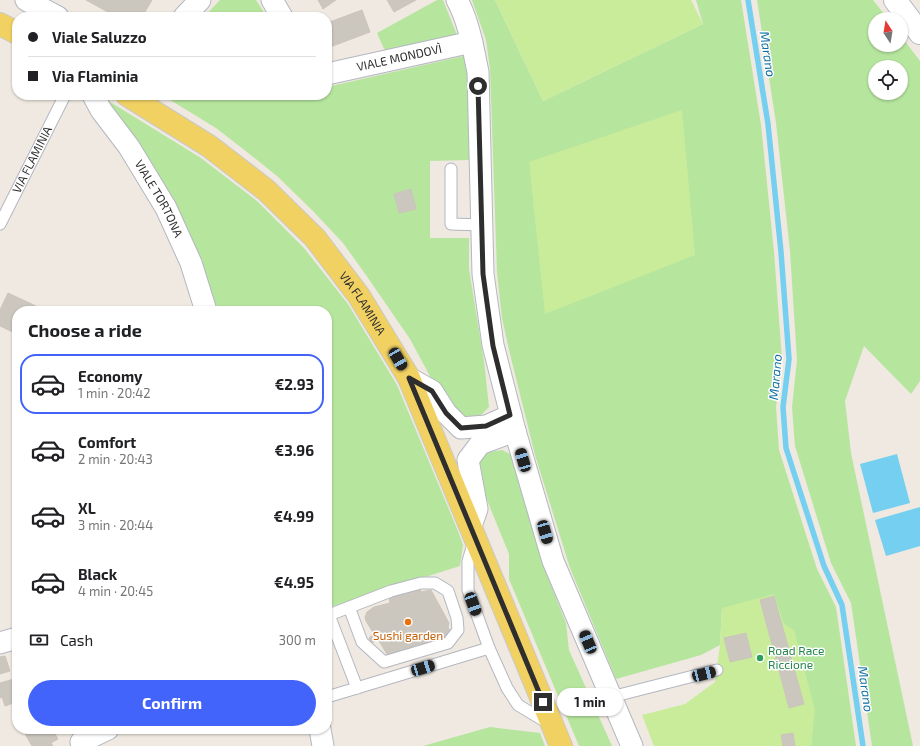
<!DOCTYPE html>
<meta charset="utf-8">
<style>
body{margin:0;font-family:"Exo 2",sans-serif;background:#f2f2f2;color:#202124;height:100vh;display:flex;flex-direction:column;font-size:15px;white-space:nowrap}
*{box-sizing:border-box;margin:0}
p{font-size:13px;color:#757577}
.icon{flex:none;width:22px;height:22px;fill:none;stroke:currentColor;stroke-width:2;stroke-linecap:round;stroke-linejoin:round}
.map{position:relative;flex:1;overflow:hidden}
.panel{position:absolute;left:12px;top:306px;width:320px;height:428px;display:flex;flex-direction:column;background:#fff;border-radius:16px;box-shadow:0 1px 3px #0004}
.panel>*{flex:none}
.guide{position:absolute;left:12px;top:12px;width:320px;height:88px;border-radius:16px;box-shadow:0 1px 3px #0004;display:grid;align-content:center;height:88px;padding:0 16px;background:#fff}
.needle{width:26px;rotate:348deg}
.controls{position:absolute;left:868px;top:12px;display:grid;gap:8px}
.controls a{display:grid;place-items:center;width:40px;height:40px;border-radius:50%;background:#fff;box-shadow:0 1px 3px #0004;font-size:20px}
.end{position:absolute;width:18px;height:18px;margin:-9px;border:5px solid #2e2e2e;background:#fff;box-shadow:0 0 0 2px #fff}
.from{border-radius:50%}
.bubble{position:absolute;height:28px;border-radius:14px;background:#fff;box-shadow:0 1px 3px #0004;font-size:13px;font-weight:700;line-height:28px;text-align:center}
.car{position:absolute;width:12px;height:24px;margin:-12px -6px;border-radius:5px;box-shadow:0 0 3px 1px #0007;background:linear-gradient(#222 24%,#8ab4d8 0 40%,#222 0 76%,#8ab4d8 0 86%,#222 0)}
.guide b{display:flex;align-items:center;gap:14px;height:38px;font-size:15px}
.guide b+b{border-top:1px solid #e0e0e0}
.guide i{width:10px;height:10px;background:#202124}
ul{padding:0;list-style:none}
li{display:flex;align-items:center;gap:12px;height:60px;margin:0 8px 6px;padding:0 8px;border:2px solid transparent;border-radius:16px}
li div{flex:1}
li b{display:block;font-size:15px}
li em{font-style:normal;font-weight:700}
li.selected{border-color:#4264fb}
li>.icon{width:36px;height:36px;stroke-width:1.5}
h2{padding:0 16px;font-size:18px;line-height:48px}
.pay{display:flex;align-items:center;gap:10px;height:44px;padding:0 16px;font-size:15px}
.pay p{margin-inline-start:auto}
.action{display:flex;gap:8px;margin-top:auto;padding:8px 16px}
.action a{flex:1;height:46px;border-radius:24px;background:#4264fb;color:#fff;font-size:16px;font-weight:700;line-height:46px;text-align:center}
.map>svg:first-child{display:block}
</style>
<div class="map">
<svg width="920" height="746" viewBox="0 0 920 746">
<rect width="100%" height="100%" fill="#efe9e1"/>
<!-- green -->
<path fill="#b6e59e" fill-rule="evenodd" d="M220,0H256L267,17H204Z
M437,0H443L457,35L385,51L377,33Z
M472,0H495L543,101L703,24L696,0H741L761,125L774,252L782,359L776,407L779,450L817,569L836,607L856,746H811L814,710L722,608L720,645L701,655L616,679L570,568L535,455L510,354L502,318L497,272L490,69L486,40Z
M757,0H873L888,19H875V45H901V36L920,61V381L911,394L864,346L845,401L851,453L913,746H872L851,603L831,563L795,446L792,407L797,360L790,251L776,123ZM875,67H901V93H875Z
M468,55L469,160L430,161V238H469V269L484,361L489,407L478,418L462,419L447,408L410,339L366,275L343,243L312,210L277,176L247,152L216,128L162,95H327V87Z
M102,97L201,158L257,201L304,248L348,304L397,385L458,531L463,545L460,566L327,608V311H213Z
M502,450L512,455L545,570L566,623L569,650L612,746H579L509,579V554L476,473L478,460L489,452Z
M490,727L540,733L545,746H423Z"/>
<!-- pitch -->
<path fill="#c9ec9a" d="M495,0H691L703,24L543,101Z
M682,110L695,255L545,314L529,162Z
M774,594L784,624L794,630L815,710L811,746H654L642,715L685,704L715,682L720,645L722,608Z"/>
<!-- water -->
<path fill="#75cff0" d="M897,454L910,503L873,513L860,464Z
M920,507V546L886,556L875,520Z"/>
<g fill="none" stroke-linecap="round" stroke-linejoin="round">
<!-- stream -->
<path stroke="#75cff0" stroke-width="5.5" d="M748,0L768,124L781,252L789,359L783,407L786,448L824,566L842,605L863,746"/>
</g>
<!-- building -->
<path fill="#cbc7bf" stroke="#cbc5ba" d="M86,0H152L142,17H117Z
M318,0H336L323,9Z
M387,0H416L394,12Z
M362,10L370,32L330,47L327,38V23Z
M411,189L416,209L399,213L394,194Z
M8,293L38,307L36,311H17V334L0,326V310Z
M420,589L421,592L431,590L449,623L448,627L452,636L397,656H388L378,639L372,643L369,638L374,634L366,621L365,617L367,612L374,607L390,603L389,597Z
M774,596L804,704L789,708L760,600Z
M746,633L752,657L730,662L724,638Z
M14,650H17V660L15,653Z
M5,656L10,671L0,674V657Z
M14,679L17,689L12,690L16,702L5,706L2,697L0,698V683Z
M25,729H39L40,732L46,729H52L58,739L51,743L53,746H32L23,730Z
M793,733L795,746H783L781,735Z"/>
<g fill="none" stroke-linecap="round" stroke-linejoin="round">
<defs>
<g id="lane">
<path d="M451,169V224L482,225"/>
<path id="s1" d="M0,224L65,95"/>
<path d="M474,541L468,561V590L489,648L507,688L518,705L548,723"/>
<path d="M329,615L391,591L421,583H435L448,591L457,618L458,630L448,643L384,662L362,642L349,607"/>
<path d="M327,616L329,615L357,688"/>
<path d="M327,697L489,648"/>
<path d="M611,697L717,670"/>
</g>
<g id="street">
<path d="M26,0L58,17"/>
<path d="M272,0L282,17"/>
<path d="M457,0C469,22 473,48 478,72L483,274L493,345L515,431L553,561L632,746"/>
<path d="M184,17L200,0"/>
<path id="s2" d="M327,74L472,42"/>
<path id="s3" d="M93,95L101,110L129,147L166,208L191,263L206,311"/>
<path d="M409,378L432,391L446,413L461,428L486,426L511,415"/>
<path d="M471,526L477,509L468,460L480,444L515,431"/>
<path d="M0,643L17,638"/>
<path d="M320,729L323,746"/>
<path d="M81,742L108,729"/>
</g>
<path id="secondary" d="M895,0L920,33"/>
<g id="primary">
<path d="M0,24L17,33"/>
<path id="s4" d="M127,95L209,146L266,190L315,238L359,296L409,378L561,746"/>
</g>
</defs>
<!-- lane casing -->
<use href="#lane" stroke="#b4b7c1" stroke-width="13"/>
<!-- street casing -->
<use href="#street" stroke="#b4b7c1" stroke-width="23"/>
<!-- secondary casing -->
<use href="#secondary" stroke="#b4b7c1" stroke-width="24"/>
<!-- primary casing -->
<use href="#primary" stroke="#c9c9c9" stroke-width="24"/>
<!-- lane -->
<use href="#lane" stroke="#fff" stroke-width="11"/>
<!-- street -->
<use href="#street" stroke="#fff" stroke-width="21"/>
<!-- secondary -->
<use href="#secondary" stroke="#fff" stroke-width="22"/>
<!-- primary -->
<use href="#primary" stroke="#f2d163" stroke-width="22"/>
</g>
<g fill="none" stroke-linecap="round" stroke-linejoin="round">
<!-- route -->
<path stroke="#2e2e2e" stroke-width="5" d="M478,86L483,274L493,346L510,415L486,426L461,428L446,413L432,391L409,378L543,702"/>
</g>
<!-- markers -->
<circle fill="#e8710a" stroke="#fff" stroke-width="1.5" cx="408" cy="622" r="4"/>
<circle fill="#2e9e5b" stroke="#fff" stroke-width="1.5" cx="760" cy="658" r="4"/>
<g text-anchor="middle" stroke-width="3" stroke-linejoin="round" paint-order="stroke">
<!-- street labels -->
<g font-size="12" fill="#2e2e2e" stroke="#fff">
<text dy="4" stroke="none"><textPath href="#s2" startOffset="74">VIALE MONDOVÌ</textPath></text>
<text dy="4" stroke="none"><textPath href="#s1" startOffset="72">VIA FLAMINIA</textPath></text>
<text dy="4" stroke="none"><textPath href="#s3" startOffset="123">VIALE TORTONA</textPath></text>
<text dy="4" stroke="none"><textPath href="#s4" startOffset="318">VIA FLAMINIA</textPath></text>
</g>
<!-- food labels -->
<g font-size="12" fill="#c56008" stroke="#fff">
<text x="408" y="640">Sushi garden</text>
</g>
<!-- leisure labels -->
<g font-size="12" fill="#27864d" stroke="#fff" text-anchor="start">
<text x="768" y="655">Road Race<tspan x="768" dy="14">Riccione</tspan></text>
</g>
<!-- water labels -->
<g font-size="13" font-style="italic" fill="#0d6fa3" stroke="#fff">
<text transform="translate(768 54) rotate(81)" y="5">Marano</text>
<text transform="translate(775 377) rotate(-85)" y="5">Marano</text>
<text transform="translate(866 689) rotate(82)" y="5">Marano</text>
</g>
</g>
</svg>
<div class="controls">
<a><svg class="needle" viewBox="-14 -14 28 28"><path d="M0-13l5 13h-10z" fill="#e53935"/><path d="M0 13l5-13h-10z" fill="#757577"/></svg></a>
<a><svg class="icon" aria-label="locate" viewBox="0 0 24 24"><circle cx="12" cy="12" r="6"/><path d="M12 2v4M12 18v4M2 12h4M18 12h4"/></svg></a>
</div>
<i class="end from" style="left:478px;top:86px"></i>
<i class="end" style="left:543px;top:702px"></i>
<div class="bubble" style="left:557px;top:688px;width:66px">1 min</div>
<i class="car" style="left:398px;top:359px;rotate:150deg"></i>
<i class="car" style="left:523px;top:460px;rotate:344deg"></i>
<i class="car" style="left:545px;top:532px;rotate:164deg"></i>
<i class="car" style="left:473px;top:604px;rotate:160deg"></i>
<i class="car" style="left:588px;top:642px;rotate:337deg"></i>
<i class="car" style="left:423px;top:668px;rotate:73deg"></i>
<i class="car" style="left:704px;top:674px;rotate:76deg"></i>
<div class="guide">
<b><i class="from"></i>Viale Saluzzo</b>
<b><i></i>Via Flaminia</b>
</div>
<section class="panel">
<h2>Choose a ride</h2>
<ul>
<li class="selected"><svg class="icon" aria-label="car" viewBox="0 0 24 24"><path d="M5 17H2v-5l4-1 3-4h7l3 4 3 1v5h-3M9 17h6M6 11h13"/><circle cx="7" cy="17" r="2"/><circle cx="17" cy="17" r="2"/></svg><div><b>Economy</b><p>1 min · 20:42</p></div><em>€2.93</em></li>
<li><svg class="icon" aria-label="car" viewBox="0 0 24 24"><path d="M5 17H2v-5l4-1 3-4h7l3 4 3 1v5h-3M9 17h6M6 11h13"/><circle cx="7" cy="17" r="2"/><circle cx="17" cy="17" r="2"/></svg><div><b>Comfort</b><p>2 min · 20:43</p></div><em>€3.96</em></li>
<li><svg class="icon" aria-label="car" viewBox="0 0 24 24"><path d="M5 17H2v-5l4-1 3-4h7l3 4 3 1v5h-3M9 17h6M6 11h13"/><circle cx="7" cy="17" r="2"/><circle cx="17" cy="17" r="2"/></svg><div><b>XL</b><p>3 min · 20:44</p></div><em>€4.99</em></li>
<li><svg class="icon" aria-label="car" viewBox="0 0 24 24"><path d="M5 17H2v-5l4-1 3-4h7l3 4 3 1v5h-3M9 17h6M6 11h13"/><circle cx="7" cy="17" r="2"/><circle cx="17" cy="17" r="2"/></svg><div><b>Black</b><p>4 min · 20:45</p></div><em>€4.95</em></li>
</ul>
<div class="pay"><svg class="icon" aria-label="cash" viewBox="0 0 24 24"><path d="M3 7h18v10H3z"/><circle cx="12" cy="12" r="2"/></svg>Cash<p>300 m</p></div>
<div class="action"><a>Confirm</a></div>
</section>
</div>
